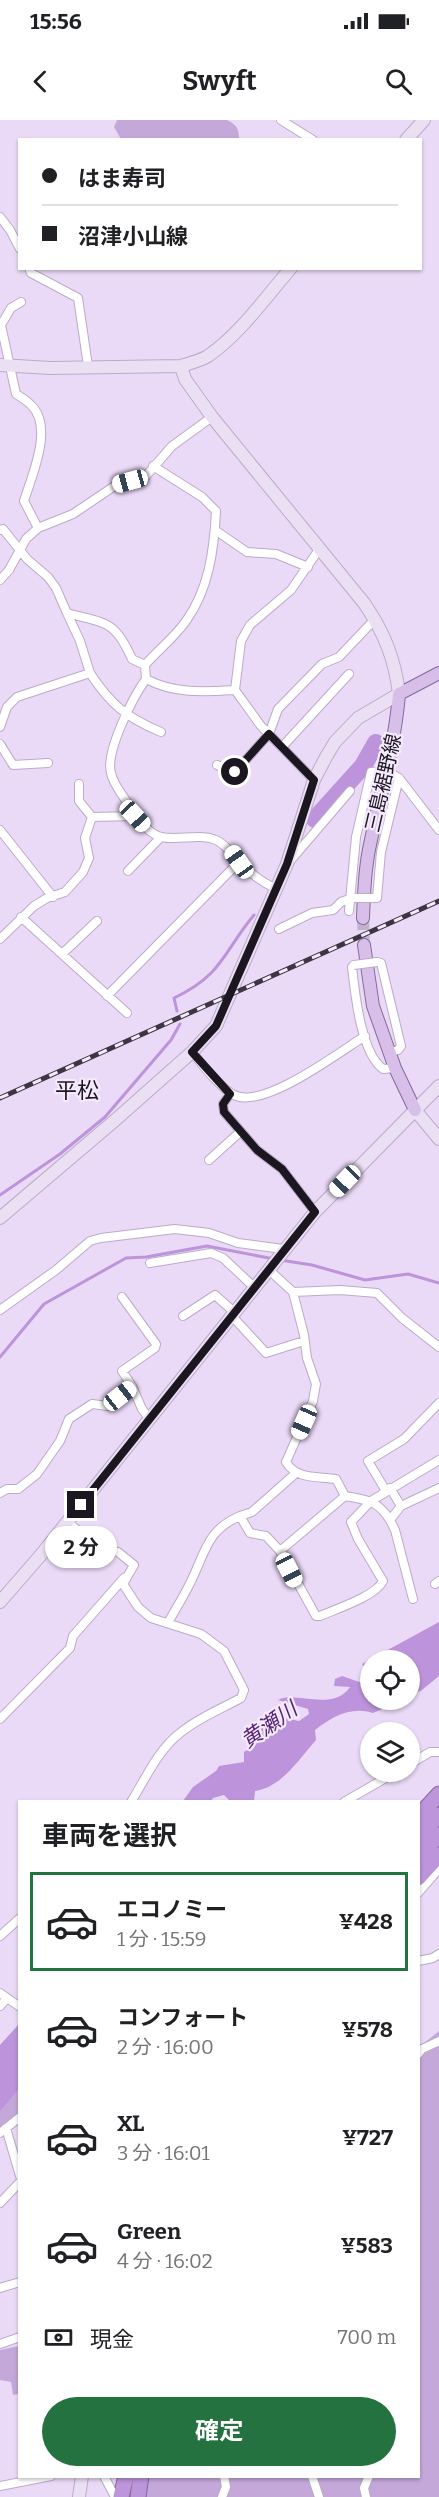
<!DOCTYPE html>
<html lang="ja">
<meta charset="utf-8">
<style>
body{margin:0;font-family:Bitter,"Noto Sans JP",serif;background:#f6f6f6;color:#202124;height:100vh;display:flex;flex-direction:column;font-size:22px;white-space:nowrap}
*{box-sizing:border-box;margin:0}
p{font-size:20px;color:#757577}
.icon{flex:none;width:33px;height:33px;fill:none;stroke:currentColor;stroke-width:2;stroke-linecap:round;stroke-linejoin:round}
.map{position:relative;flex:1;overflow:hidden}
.sheet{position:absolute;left:18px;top:1680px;width:402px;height:678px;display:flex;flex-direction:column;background:#fff;border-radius:0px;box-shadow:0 2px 4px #0004}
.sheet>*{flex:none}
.hud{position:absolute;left:18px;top:18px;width:404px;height:132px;border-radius:0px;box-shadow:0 2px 4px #0004;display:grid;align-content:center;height:132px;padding:0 24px;background:#fff}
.controls{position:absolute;left:360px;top:1530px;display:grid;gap:12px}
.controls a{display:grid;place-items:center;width:60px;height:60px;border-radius:50%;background:#fff;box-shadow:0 2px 4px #0004;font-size:30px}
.end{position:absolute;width:27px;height:27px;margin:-14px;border:8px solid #1c1621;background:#fff;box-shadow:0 0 0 3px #fff}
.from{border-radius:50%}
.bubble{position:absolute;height:42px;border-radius:21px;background:#fff;box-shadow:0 2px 4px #0004;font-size:20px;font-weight:700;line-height:42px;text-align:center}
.car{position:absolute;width:18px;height:36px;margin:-18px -9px;border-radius:8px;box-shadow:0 0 4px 2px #0007;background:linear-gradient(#fff 24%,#345 0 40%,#fff 0 76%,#345 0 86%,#fff 0)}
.hud b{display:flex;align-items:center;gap:21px;height:57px;font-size:22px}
.hud b+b{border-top:2px solid #e0e0e0}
.hud i{width:15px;height:15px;background:#202124}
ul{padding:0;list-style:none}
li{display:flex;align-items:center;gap:18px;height:99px;margin:0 12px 9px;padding:0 12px;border:3px solid transparent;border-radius:0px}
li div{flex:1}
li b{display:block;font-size:22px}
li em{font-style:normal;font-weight:700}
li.on{border-color:#257241}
li>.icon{width:54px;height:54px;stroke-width:1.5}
h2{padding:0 24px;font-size:27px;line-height:72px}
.pay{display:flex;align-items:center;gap:15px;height:66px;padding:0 24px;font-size:22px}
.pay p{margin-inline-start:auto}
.primary-button{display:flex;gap:12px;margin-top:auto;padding:12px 24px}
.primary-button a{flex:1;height:69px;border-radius:36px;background:#257241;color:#fff;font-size:24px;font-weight:700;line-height:69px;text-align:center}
.status{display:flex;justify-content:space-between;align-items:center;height:42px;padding:0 30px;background:#fff;direction:ltr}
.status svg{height:16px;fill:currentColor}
header{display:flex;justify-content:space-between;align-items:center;height:78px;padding:0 24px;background:#fff;font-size:27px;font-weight:700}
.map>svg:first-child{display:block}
</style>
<div class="status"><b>15:56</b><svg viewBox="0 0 49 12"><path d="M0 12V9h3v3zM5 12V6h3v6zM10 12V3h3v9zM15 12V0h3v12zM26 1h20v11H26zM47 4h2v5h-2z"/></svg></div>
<header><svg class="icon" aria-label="back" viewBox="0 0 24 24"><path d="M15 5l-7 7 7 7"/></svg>Swyft<svg class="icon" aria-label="search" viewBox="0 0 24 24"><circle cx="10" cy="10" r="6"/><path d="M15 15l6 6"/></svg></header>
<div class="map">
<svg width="439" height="2377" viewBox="0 0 439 2377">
<rect width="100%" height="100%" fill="#eadaf7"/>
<!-- green -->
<path fill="#c4a8da" d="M117,0H227C237,5 239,9 239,19H121L114,7Z
M439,1911V2377H122L133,2357L418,2356V1928Z
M19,1969V1993L0,2009V1989Z
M19,2226V2274L13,2275L11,2262L0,2260V2230Z"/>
<!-- water -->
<path fill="#bd94db" d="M439,1502V1556L422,1570L410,1576V1540H370V1580H403L373,1593C351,1586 333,1596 315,1610L316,1620C299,1639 282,1667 255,1671L254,1681H230L224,1675L213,1678L211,1681H183L193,1667L216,1651L219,1646L244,1642V1632L257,1623L263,1612L257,1605L273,1608L278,1597L299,1601L309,1594L308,1589L278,1580C294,1571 334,1592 350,1567L334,1566L335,1559L342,1556L365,1564L369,1554L362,1544Z
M19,1904V1969L0,1991V1952L3,1949L0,1940V1925Z"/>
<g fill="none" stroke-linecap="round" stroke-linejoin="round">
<!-- stream -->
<path stroke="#bd94db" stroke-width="3" d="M177,891L174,878C223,855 223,832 254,795
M0,1075L60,1034L105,997L171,920L180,904
M280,1140L312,1145L365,1160L408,1154L439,1163
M0,1237L44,1184L126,1138L146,1137L207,1126L274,1139"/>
<!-- river -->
<path stroke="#bd94db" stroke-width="18" d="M315,699L363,646L376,623
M0,1950L20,1932"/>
<!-- primary-tunnel -->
<path stroke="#c1b3cc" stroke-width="12" stroke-dasharray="12 6" stroke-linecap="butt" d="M363,798L364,825"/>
<defs>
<path id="street" d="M281,0L313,20
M0,97L10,110L20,129
M29,148L31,153L78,178L88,246
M21,182L11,188L1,205L16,274C21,277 27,281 31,285C54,307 32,355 24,381L38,408
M153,346L202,377L216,391C214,430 209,469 186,501C175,517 158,530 145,545L146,559C175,574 203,572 235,570L241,521L250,505L291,470L320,428
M0,410L3,409L27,439L48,457L56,468L67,493C106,504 114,499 132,539L145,545
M215,410L247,432L276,434L308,447
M0,460L9,450L26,419L38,408L73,394L116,365L145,357L172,326L212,297
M67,493L80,521L90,553
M146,559C133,577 105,632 111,653C113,664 123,676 129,685C136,697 147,713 161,717C179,721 199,713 216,720C227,725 231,734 239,742C250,753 263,763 277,769
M235,570L261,606L314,660
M0,607L7,587L17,577L90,553C110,584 127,598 161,612
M0,624L13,645L48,643
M282,627L349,554
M217,645L235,652L269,614L278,589L322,544L339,537L375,499
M79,664V681L92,697
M0,710L53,777
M291,740L350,671
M128,751L161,717
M373,778H377L381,732L399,658
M349,791L356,717L371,652L387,651L399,658L439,710
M21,797L127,893
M279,809L312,793L333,790L341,782L352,778
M0,819L34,786L47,778L65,772L83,752L89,738L85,718L92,697L135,696
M62,834L97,801
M377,842L381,843L401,926L398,930L389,933
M354,845L352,847C355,874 361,933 383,949L395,948
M107,876L239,742
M192,932C202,944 220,968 234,975C263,990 338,933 365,916
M230,974L223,984L224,992L257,1030L282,1049L315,1092
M209,1040L240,1012
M150,1143L211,1133L223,1138L254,1167
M269,1150L293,1172L340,1170L377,1173L402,1198L439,1227
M293,1172L304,1215L307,1238L316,1264L313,1281L286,1342C297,1360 317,1356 336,1359L345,1376C367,1380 377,1380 390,1400
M122,1177L156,1224L155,1228L122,1251L132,1266
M0,1190L56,1150L90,1121L101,1118L175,1109L209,1113L238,1123L283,1129
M231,1195L266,1233L304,1221
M183,1196L215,1175L234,1192
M296,1353L252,1392L240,1396L250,1413L266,1416L280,1431L316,1496H320C336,1489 376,1476 383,1461L358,1419L351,1402L371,1381L439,1340
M390,1368L401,1386L439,1368
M386,1371L368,1341L404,1319L439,1283
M0,1373L7,1369H18L37,1354L60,1321L69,1299L92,1284L108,1286L132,1266L142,1289L149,1298
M401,1386L390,1400L395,1410L413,1479
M67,1402L100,1427L118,1432L134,1445L123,1464L138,1487L151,1498L201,1514L224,1531L244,1570L241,1578C221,1589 198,1598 180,1613C158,1630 146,1658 131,1682
M280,1431L345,1376
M435,1464L439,1461
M168,1503C176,1488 186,1473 193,1457C206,1429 209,1409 240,1396
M0,1599L70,1528L73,1516L124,1458
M410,1644L430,1632H439
M344,1682L396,1652
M418,1773L439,1749
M0,1816L20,1798
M418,1841L433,1838L439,1834
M0,1873L20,1887
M0,1886L7,1878
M418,1934L422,1929L439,1921
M6,2008L20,2056
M0,2013L20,1997
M0,2083L20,2062
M0,2168L20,2162
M0,2224L20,2217
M104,2356L114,2375
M312,2356L319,2377
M0,2366L51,2356
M222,2377L226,2367L224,2356
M366,2377L364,2368L369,2356"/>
<path id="secondary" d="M406,20L424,0
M0,245L50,248L181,246C190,243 200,241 208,236C240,214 265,178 291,148
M415,990L439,1019
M0,1098L113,1002L192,932L216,906L287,744L314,660L326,637L335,622L358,598L399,574C395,539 384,512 364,483L212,297L185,259L181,246
M0,1482L40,1436L315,1092L439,966
M79,2377L82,2356"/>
<path id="primary" d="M363,798C364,772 365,745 371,720C381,671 395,624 399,574L439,553
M364,825L373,886L395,948L415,990"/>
<path id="highway" d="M418,1697L439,1674
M418,1717L439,1695
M418,1737L439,1715
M418,1758L439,1735
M121,2377L126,2356
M138,2377L141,2356"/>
</defs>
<!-- street casing -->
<use href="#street" stroke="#bbabc7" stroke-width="10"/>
<!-- secondary casing -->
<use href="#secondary" stroke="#bbabc7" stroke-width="14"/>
<!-- primary casing -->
<use href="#primary" stroke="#846999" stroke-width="14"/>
<!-- highway casing -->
<use href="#highway" stroke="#846999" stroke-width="17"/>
<!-- street -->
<use href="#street" stroke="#fff" stroke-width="8"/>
<!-- secondary -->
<use href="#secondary" stroke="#ebdff4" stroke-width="12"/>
<!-- primary -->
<use href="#primary" stroke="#d7bfe9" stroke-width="12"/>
<!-- highway -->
<use href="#highway" stroke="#bc95da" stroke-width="15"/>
<defs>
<path id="rail" d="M0,978L439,781"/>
</defs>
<!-- rail casing -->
<use href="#rail" stroke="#3d3543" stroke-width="5"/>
<!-- rail -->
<use href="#rail" stroke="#f4eafc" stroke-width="3" stroke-dasharray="9" stroke-linecap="butt"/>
<defs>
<path id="street-bridge" d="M355,778H373
M354,845L377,842"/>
</defs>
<!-- street-bridge casing -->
<use href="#street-bridge" stroke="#bbabc7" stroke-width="10" stroke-linecap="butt"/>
<!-- street-bridge -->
<use href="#street-bridge" stroke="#fff" stroke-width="8"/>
</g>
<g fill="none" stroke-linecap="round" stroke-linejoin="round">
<!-- route -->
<path stroke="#1c1621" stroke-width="8" d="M81,1385L315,1092L282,1049L257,1030L224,992L223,984L230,974L192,932L216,906L230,874L287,744L314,660L269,614L235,652"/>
</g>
<g text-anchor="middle" stroke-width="4.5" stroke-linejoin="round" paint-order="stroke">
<!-- street labels -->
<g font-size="20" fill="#1c1621" stroke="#f4eafc">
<text transform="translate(383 663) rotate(-77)" y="7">三島裾野線</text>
</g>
<!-- water labels -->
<g font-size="21" font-style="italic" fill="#572376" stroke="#f4eafc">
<text transform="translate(269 1605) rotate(-35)" y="7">黄瀬川</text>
</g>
<!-- quarter labels -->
<g font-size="22" fill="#1c1621" stroke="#f4eafc">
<text x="77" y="978">平松</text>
</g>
</g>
</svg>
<div class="controls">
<a><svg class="icon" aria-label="locate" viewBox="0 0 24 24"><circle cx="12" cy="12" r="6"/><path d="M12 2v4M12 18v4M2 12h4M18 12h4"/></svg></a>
<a><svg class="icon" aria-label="layers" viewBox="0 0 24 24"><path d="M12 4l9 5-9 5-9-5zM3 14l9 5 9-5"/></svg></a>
</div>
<i class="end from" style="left:235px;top:652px"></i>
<i class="end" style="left:81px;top:1385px"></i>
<div class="bubble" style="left:45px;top:1406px;width:72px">2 分</div>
<i class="car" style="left:130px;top:361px;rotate:255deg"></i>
<i class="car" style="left:135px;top:696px;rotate:137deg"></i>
<i class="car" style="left:239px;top:742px;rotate:325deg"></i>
<i class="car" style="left:345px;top:1061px;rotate:224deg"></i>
<i class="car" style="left:120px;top:1276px;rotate:52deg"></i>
<i class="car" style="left:304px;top:1302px;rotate:204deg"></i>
<i class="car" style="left:289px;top:1450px;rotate:153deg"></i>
<div class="hud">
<b><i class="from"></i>はま寿司</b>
<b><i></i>沼津小山線</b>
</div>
<section class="sheet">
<h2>車両を選択</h2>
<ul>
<li class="on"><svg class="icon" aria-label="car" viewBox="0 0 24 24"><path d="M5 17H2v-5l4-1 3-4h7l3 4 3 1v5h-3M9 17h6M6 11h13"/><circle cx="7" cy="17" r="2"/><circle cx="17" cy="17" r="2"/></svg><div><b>エコノミー</b><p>1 分 · 15:59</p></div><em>¥428</em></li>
<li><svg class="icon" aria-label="car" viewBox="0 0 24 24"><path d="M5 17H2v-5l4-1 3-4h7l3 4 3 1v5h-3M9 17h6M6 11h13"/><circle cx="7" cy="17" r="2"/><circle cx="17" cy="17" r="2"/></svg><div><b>コンフォート</b><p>2 分 · 16:00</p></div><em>¥578</em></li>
<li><svg class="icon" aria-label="car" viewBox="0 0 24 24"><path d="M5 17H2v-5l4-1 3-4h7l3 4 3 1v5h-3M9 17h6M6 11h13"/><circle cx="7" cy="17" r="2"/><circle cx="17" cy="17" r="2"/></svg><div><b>XL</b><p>3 分 · 16:01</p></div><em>¥727</em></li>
<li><svg class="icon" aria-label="car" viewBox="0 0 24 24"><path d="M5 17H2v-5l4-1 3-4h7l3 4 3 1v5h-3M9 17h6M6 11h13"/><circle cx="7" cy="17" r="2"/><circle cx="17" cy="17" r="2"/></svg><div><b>Green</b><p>4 分 · 16:02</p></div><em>¥583</em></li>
</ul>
<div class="pay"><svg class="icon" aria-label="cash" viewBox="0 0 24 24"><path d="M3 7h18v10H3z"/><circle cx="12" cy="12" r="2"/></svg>現金<p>700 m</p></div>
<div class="primary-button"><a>確定</a></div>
</section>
</div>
